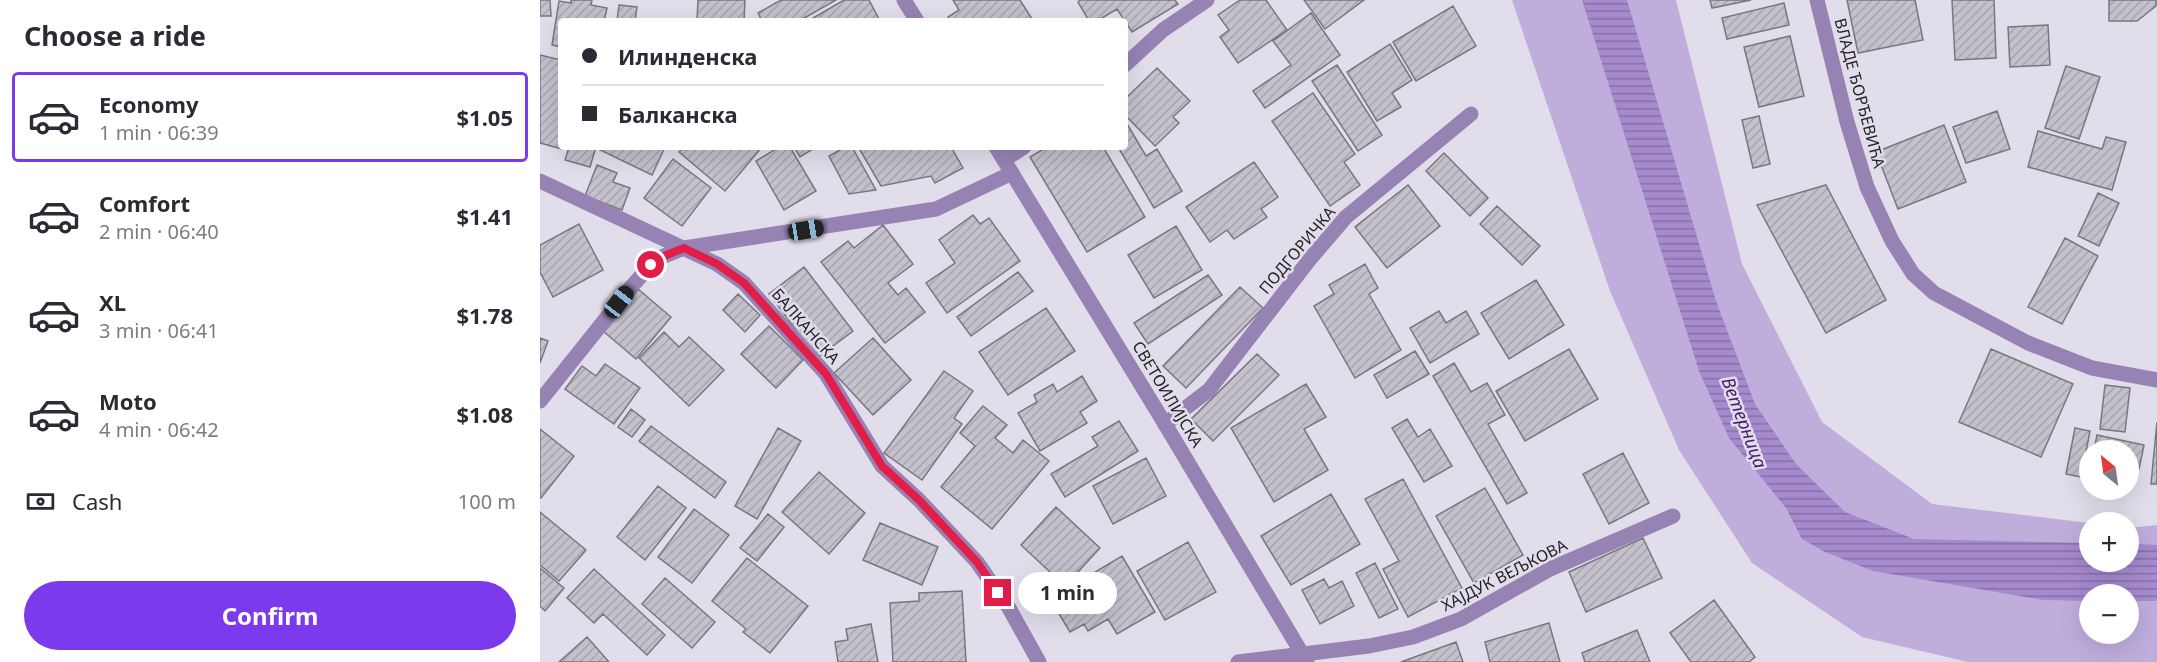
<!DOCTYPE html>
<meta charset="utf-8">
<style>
body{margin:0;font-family:"Noto Sans",sans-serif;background:#f7f7f7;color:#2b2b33;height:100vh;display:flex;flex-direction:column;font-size:22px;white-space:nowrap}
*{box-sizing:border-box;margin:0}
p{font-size:20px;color:#7c7c81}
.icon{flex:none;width:33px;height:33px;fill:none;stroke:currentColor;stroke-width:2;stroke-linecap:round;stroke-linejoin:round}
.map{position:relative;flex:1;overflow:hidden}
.drawer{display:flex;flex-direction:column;background:#fff;width:540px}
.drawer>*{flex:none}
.banner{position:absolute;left:18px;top:18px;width:570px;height:132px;border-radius:6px;box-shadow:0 6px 24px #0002;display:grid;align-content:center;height:132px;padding:0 24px;background:#fff}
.needle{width:39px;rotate:331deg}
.controls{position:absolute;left:1539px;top:440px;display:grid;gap:12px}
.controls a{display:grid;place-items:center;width:60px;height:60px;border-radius:50%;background:#fff;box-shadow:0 6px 24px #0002;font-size:30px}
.end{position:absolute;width:27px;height:27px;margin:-14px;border:8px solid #e11d48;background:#fff;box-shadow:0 0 0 3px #fff}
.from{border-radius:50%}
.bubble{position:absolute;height:42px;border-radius:21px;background:#fff;box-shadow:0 6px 24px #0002;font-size:20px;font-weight:700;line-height:42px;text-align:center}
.car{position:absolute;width:18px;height:36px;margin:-18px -9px;border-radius:8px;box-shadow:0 0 4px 2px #0007;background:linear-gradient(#222 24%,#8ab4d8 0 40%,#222 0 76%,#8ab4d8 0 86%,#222 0)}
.banner b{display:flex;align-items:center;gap:21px;height:57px;font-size:22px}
.banner b+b{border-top:2px solid #e1e1e2}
.banner i{width:15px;height:15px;background:#2b2b33}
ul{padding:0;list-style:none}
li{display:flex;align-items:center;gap:18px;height:90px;margin:0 12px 9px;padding:0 12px;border:3px solid transparent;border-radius:6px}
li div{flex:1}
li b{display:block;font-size:22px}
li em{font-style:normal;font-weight:700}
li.on{border-color:#7c3aed}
li>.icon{width:54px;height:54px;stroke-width:1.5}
h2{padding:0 24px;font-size:27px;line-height:72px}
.pay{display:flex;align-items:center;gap:15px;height:66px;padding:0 24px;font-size:22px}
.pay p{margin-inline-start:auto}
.primary-button{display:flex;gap:12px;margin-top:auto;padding:12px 24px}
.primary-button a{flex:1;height:69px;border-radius:36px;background:#7c3aed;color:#fff;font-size:24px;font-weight:700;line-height:69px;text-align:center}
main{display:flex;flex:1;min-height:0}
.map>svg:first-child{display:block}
</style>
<main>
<section class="drawer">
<h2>Choose a ride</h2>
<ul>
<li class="on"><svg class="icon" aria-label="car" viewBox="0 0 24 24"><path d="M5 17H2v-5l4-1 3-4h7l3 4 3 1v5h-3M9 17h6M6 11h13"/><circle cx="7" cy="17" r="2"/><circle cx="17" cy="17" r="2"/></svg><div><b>Economy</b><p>1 min · 06:39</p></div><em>$1.05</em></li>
<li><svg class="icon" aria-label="car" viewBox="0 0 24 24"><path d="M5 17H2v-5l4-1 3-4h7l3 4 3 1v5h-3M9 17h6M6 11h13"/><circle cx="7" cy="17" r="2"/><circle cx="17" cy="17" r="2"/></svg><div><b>Comfort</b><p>2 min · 06:40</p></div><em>$1.41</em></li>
<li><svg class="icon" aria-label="car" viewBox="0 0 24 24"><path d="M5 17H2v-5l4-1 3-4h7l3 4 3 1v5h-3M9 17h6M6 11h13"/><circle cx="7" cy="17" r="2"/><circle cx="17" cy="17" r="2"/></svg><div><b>XL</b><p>3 min · 06:41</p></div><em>$1.78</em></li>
<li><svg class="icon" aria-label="car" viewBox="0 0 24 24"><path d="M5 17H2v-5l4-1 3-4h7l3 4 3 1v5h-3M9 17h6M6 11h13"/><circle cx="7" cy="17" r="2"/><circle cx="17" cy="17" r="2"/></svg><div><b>Moto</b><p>4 min · 06:42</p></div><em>$1.08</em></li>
</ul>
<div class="pay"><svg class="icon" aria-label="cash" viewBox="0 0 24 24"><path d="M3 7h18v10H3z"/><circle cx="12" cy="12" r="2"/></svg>Cash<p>100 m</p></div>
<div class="primary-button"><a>Confirm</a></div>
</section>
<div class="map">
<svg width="1617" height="662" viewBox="0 0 1617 662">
<defs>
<pattern id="water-rules" width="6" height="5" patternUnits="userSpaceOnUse" patternTransform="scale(1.5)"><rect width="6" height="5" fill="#a58ace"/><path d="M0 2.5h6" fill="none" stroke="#8670a7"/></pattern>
<pattern id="building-hatch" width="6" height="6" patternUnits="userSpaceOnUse" patternTransform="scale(1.5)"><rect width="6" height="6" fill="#c4c0cc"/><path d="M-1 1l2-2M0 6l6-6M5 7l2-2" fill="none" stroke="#a8a5af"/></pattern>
</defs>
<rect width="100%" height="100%" fill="#e2ddea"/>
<!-- grass -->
<path fill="#bfaddc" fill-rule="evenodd" d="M972,0H1136L1202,264L1282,422L1392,504L1549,523L1550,561H1588L1589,528L1617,525V662H1428L1322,637L1212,563L1139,450L1070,291ZM1550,594H1588V633H1550Z"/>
<!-- water -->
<path fill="url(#water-rules)" d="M1042,0H1087L1176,301L1215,404L1256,464L1305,512L1374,539L1549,543L1550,561H1588L1589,544L1617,545V601H1589L1588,594H1550L1549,601L1503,600L1333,571L1285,552L1262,539L1246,508L1189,438L1159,371Z"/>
<!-- building -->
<path fill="url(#building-hatch)" stroke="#7a7681" stroke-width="1.5" d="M0,0H10L11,16H0Z
M31,0H52L51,5L67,8L64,21H21V47L12,45L19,1L31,3Z
M158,0H205L204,21H157Z
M241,0H296L259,21H222L218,13Z
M304,0H329L340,21H268Z
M413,0H480L492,19L488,21H410L408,17L419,10Z
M540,0H635L638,4L592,32L577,9L557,21H549L538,2Z
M700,0H726L747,30L698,63L680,37L689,30L678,15Z
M764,0H824L785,29Z
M1170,0H1211L1172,8Z
M1307,0H1375L1383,40L1318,53Z
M1412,0H1454L1456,58L1415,60Z
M1569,0H1616V6L1597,21H1569Z
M1244,3L1249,25L1187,39L1182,18Z
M79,5L97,7L95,21H77Z
M913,6L936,46L876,81L853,42Z
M771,13L800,55L725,108L713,91L751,65L733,41Z
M1508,25L1510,65L1470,67L1468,27Z
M1250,36L1264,96L1219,107L1204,47Z
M850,44L872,80L852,93L861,107L837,121L807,72Z
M0,55L21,60L22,149L0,143Z
M797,65L842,135L818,151L772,81Z
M1526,66L1560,77L1539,139L1505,128Z
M617,68L650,101L633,117L639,123L615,146L585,115V99Z
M773,93L815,154L804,162L820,185L790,206L732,121Z
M1457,111L1470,149L1426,163L1413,127Z
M1219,116L1230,164L1213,168L1202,120Z
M587,124L606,156L617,149L642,191L614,208L578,147H585V125Z
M1404,125L1426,182L1358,209L1336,152Z
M1498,131L1562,149L1566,137L1586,142L1572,190L1488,167Z
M29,147H56L50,167L25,160Z
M59,147H125L112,175L58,149Z
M144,147H222L185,191L139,152Z
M239,147H250L276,191L244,210L216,161Z
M254,147H276L260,157Z
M305,147H312L336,190L309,194L289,156Z
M325,147H411L423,168L395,183L391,176L341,186L320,150Z
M507,147H563L605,217L547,252L490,157Z
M904,153L948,198L930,216L886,171Z
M133,159L171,188L142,226L104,198Z
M714,162L738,197L721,209L727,217L694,239L687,230L670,242L646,207Z
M57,165L77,173L73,182L90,188L82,210L45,196Z
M868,185L900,226L847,268L815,227Z
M1286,185L1346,300L1286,333L1217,205Z
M1558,193L1579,203L1559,246L1538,236Z
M957,206L1000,246L982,265L940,224Z
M433,215L440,224L449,218L480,261L407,313L386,283L415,263L399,240Z
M39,224L63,270L13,297L0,272V245Z
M343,225L373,264L348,283L358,295L366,288L385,312L345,343L281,262L308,241L314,248Z
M636,226L662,270L614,298L588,255Z
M1525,238L1558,256L1522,324L1488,307Z
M825,264L838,288L829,294L861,350L815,378L774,306L794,294L789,285Z
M264,267L313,331L277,358L229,294Z
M478,272L493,291L431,336L417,317Z
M668,275L682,295L608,344L594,323Z
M996,280L1024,325L969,359L941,313Z
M700,287L723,308L646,388L623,366Z
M98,289L131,317L96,359L63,331Z
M198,294L220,315L205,332L183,310Z
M506,308L535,351L468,395L439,352Z
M899,311L906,323L926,311L939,334L890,363L870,328Z
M229,326L263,360L236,388L201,354Z
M124,332L139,347L149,337L184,370L149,406L99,358Z
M0,338L8,341L0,363Z
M333,338L371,380L333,415L294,373Z
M1029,349L1058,399L985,441L956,391Z
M1451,349L1533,384L1501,457L1419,422Z
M875,351L889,374L847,398L834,375Z
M717,354L739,375L673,441L651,419Z
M914,363L931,392L947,383L965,415L948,424L987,493L967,504L893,376Z
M65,364L100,388L74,424L25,389L42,366L56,376Z
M404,371L433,391L414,418L422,424L382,480L344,453Z
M542,376L557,401L540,412L547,423L500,451L478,413L497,402L494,395L513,384L517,392Z
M766,384L786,417L764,429L788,470L734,502L691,428Z
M1565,385L1590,388L1585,432L1560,429Z
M443,406L467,425L455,438L473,453L483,440L509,461L452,529L401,487L435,446L420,433Z
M91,409L105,420L92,437L78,427Z
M867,419L878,437L890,429L912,466L884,482L852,428Z
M579,421L598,451L525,497L511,474L558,446L552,437Z
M1617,422V484H1611Z
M111,426L186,482L175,498L99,441Z
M238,428L261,441L217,519L195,506Z
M1535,428L1550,431L1541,477L1526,474Z
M0,429L34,456L1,498H0Z
M1557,435L1604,445L1599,469L1588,467V450H1554Z
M1083,453L1109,503L1069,524L1043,474Z
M606,458L626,496L573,524L553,486Z
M279,472L325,513L289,554L242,512Z
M863,479L922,588L868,617L843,569L859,561L825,499Z
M118,486L146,508L105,560L77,537Z
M945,488L983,555L934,583L896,516Z
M791,494L820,544L751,585L721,536Z
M516,507L560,548L525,586L481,545Z
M154,509L189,535L152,583L118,557Z
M0,512L46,550L19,581L0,565Z
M228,514L244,527L217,561L200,548Z
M340,523L398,547L382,585L323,560Z
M1103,538L1122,578L1046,612L1029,572Z
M648,542L676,592L625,620L597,571Z
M582,556L615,612L577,634L568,619L548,631L544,624L530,632L510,599Z
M207,558L268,606L230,653L203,632L206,629L172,601Z
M835,563L858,609L839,618L816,573Z
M0,568L24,588L5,611L0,606Z
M54,569L125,635L107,655L63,614L54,623L27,598Z
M125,578L175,622L152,648L102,604Z
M784,579L789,588L802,581L814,606L780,624L762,590Z
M422,591L426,662H353L350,603L379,601V593Z
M1174,600L1215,657L1209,662H1151L1130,633Z
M1009,623L1020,662H950L945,642Z
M331,624L338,662H298L295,642L308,640L306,629Z
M1097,630L1110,662H1045L1042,653Z
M47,637L69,662H19Z
M916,642L923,662H861Z"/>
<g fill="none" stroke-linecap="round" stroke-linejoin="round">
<!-- minor -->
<path stroke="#9683b3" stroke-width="15" d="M1277,0L1307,122L1327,187L1352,241L1373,274L1394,293L1488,343L1552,368L1617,380
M585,65L623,30L667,0
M464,160L484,147
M0,181L177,264L204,283L286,374L342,466L379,500L437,562L469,608L499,662
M0,401L92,286L111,265L124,256L144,248L396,209L472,173
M625,424L669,390L770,259L806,217L931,114
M698,662L829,646L873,637L921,619L1010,569L1133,516"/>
<!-- tertiary -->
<path stroke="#9683b3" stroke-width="15" d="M364,0L377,21
M456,147L625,424L767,662"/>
</g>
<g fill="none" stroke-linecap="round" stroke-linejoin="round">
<!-- route -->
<path stroke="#e11d48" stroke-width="8" d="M111,265L124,256L144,248L177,264L204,283L286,374L342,466L379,500L437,562L458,593"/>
</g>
<g text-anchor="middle" stroke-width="5" stroke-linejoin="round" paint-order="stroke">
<!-- street labels -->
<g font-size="16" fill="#201f23" stroke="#e2ddea">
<text transform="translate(1320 93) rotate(75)" y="6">ВЛАДЕ ЂОРЂЕВИЋА</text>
<text transform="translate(757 250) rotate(-50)" y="6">ПОДГОРИЧКА</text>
<text transform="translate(266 326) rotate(49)" y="6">БАЛКАНСКА</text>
<text transform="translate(628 394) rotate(59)" y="6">СВЕТОИЛИЈСКА</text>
<text transform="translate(964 575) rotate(-27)" y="6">ХАЈДУК ВЕЉКОВА</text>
</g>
<!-- water labels -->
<g font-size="18" font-style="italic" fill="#441c6d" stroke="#e2ddea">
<text transform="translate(1204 423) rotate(69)" y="6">Ветерница</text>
</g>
</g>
</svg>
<div class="controls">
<a><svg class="needle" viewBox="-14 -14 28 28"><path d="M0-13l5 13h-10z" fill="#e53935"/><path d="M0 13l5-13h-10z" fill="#7c7c81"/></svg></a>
<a>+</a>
<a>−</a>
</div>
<i class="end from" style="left:111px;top:265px"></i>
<i class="end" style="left:458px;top:593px"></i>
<div class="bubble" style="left:478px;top:572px;width:99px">1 min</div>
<i class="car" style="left:266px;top:230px;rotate:81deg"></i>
<i class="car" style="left:79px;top:302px;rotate:38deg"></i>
<div class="banner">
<b><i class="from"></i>Илинденска</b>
<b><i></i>Балканска</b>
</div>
</div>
</main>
